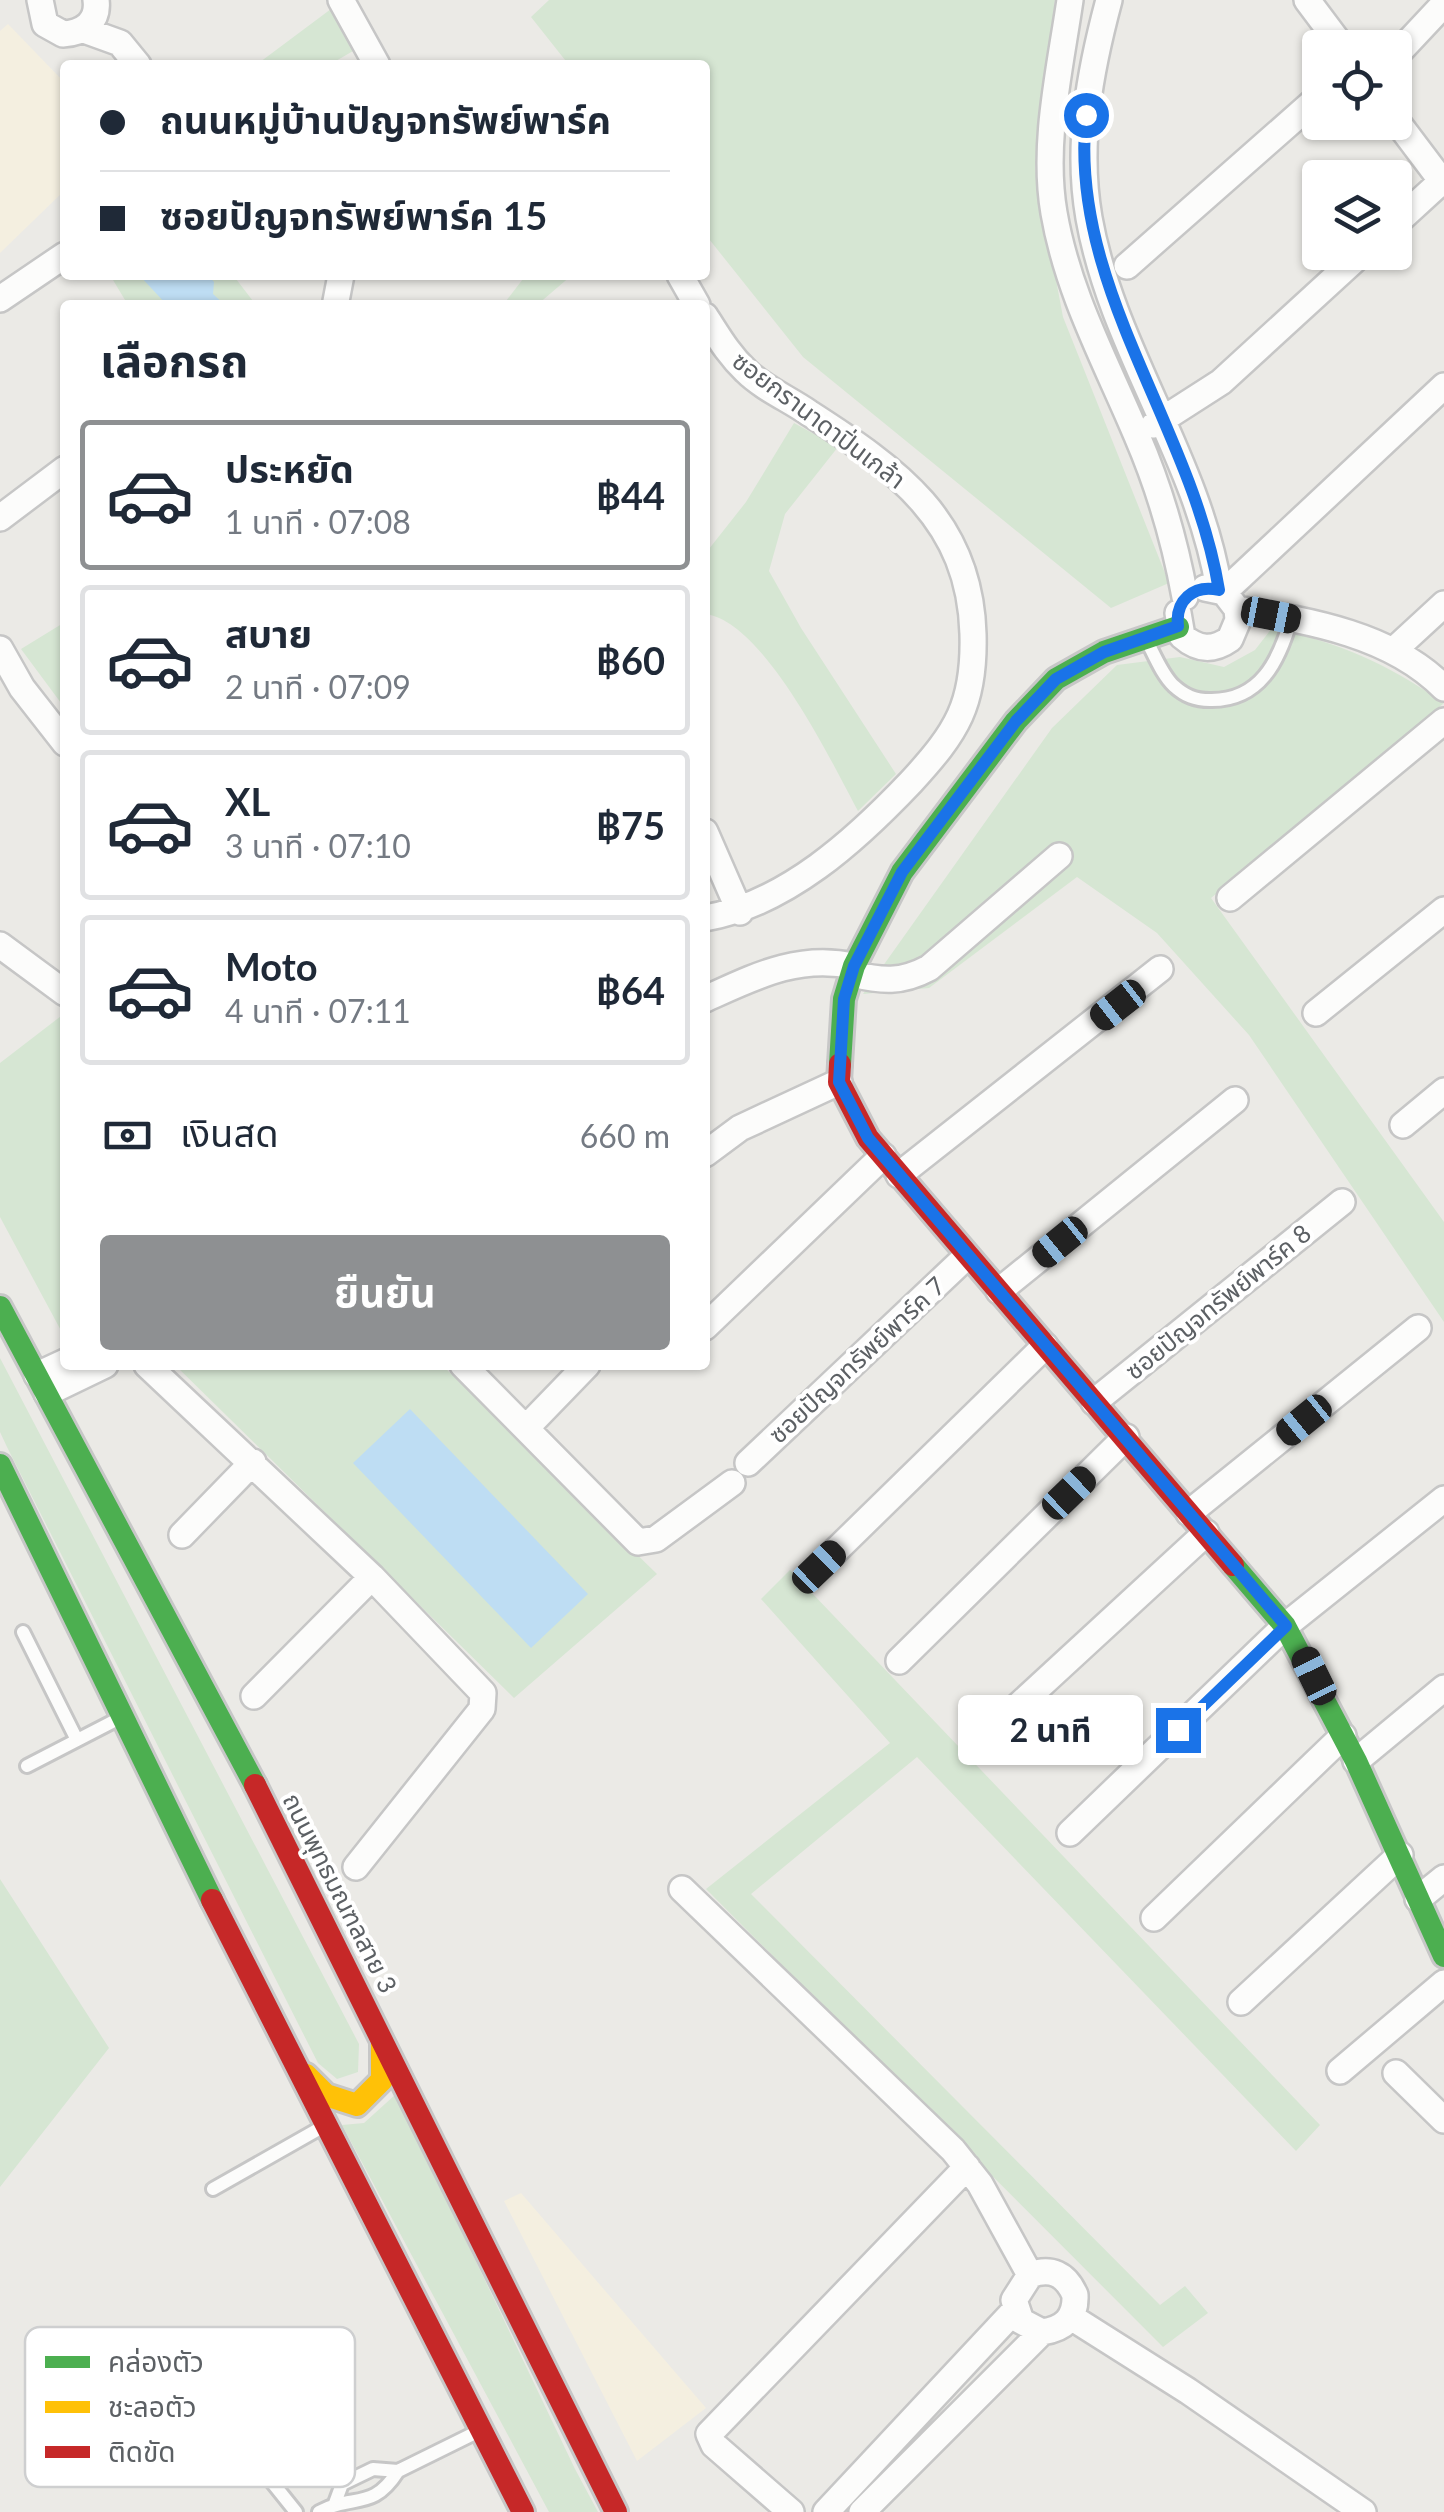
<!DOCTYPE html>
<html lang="th">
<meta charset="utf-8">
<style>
body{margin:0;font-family:Lato,"Noto Sans Thai",sans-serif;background:#f2f2f3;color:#1f2937;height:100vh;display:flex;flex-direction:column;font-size:38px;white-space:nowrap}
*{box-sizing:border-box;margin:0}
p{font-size:32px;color:#747a83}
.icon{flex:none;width:55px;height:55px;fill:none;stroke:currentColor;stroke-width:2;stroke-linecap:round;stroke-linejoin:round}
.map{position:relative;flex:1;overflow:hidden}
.sheet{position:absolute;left:60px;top:300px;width:650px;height:1070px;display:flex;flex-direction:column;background:#fff;border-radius:10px;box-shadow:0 2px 8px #0004}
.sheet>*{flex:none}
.top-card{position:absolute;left:60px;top:60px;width:650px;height:220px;border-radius:10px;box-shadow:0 2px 8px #0004;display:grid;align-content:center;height:220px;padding:0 40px;background:#fff}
.buttons{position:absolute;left:1302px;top:30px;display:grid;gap:20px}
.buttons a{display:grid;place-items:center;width:110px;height:110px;border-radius:10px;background:#fff;box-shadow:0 2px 8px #0004;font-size:50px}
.end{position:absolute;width:45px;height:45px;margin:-22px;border:12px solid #1a73e8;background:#fff;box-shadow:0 0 0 5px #fff}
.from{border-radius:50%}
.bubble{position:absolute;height:70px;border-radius:10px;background:#fff;box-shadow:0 2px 8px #0004;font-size:32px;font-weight:700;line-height:70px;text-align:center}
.car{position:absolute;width:30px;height:60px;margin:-30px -15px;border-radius:12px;box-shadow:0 0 8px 2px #0007;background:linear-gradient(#222 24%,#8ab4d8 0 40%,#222 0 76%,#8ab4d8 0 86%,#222 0)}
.top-card b{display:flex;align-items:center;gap:35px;height:95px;font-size:38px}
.top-card b+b{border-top:2px solid #e0e1e3}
.top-card i{width:25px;height:25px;background:#1f2937}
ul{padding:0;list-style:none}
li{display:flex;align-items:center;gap:30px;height:150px;margin:0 20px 15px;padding:0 20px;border:5px solid #e0e1e3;border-radius:10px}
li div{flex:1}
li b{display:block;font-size:38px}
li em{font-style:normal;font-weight:700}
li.current{border-color:#8e9092}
li>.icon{width:90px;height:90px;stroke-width:1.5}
h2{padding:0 40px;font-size:45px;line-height:120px}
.pay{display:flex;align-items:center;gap:25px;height:110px;padding:0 40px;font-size:38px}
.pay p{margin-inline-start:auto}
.action{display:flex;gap:20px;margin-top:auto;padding:20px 40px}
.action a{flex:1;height:115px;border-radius:10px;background:#8e9092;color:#fff;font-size:40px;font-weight:700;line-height:115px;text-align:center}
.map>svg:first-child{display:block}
</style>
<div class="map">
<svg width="1444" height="2512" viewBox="0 0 1444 2512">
<rect width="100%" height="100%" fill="#ebeae6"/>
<!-- commercial -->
<path fill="#f4efe0" d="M8,24L65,83V190L0,253V31Z
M521,2193L706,2408L637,2461L504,2201Z"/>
<!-- green -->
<path fill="#d6e6d3" d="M549,0H1055L1035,168L1063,317L1169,583L1111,608L803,357L705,234V65H569L531,17Z
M331,9L353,51L329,65H256Z
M110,275H233L256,305H128Z
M526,275H572L537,305H503Z
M794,423L838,447L785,514L769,571L801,628L896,774L858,811C831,761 764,621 705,614V554L746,502Z
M65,622V699L61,703L21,649Z
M1272,628C1343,644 1384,662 1444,703L1211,898L1444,1222V1322L1249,1035L1157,933L1077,877L929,988L863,994L1052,728L1117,665L1180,657L1224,667L1255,650Z
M65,1013V1338L0,1217V1063Z
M0,1358L359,2044L358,2072L337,2079L318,2063L7,1447L0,1432Z
M175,1365H442L657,1574L514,1698Z
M790,1570L1320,2125L1296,2151L917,1757L751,1894L1160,2305L1185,2286L1208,2313L1163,2347L706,1889L890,1743L761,1599Z
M0,1879L109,2048L0,2187Z
M396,2094L575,2469L598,2512H549L342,2125L364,2123Z"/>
<!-- water -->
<path fill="#beddf3" d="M139,275H208L214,282L213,294L225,305H167Z
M410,1409L588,1594L531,1648L353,1463Z"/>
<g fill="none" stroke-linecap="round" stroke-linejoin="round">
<defs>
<path id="lane" d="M1146,639C1154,654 1162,675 1174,686C1185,696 1195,700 1210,700C1260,701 1279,661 1291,619
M23,1632L77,1740
M27,1766L118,1719
M213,2189L324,2126
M223,2421L296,2512
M335,2503L342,2484L373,2469L398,2471L479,2431
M319,2512C353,2493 372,2512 398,2471"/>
<path id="street" d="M40,0L45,24L63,34C83,33 99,22 96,0
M341,0L377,65
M1070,0C1060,69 1042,144 1054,213C1068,294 1106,362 1137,436C1159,487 1175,542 1185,597
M1109,0C1090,71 1076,144 1089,218C1112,348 1198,458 1219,589
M1307,0L1343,48
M84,30L120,43L138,65
M1399,52L1444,4
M1395,119L1444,184
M1395,224L1442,181
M1127,266L1320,96
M680,275L697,305
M0,299L65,255
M336,301L341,275
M705,316C718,336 728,354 746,371C763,388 789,399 809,413C896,469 970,520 973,634C975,704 957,732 911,782C856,840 786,904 705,918
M1154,425L1221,382L1363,252
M0,518L65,469
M1205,588L1224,592L1237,609C1309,621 1391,634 1444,688
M1224,592L1444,386
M1178,613L1182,636C1198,650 1213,651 1230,639L1238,620L1237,609
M0,649L22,688L65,743
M1393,651L1444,604
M705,832L740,912
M1230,898L1444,721
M0,945L65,993
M852,974C882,981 901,983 929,968L1059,856
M705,999C756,976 798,954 854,966
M1316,1013L1444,910
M1403,1125L1444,1091
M705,1154L740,1128L839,1082
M899,1175L1160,969
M999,1291L1235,1100
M705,1327L883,1156
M147,1365L372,1577L483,1693L482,1709L356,1867
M463,1365L638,1542L656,1539L732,1483
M37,1375L65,1362
M47,1393L105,1365
M1094,1402L1342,1202
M527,1427L587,1365
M748,1463L967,1256
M1189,1513L1418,1328
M182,1535L253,1462
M819,1567L1045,1346
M899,1661L1126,1437
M254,1696L372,1577
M979,1742L1206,1533
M1356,1761L1444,1688
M1070,1833L1285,1626L1444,1499
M682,1889L953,2150L980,2184L1030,2275
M1418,1899L1444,1878
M1154,1918L1343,1736
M1241,2002L1400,1855
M1340,2071L1444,1983
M1396,2073L1444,2120
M1071,2317L1188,2391L1363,2512
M791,2512L714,2445L709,2434L967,2167
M826,2512L1015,2310
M862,2512L1042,2332C1064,2329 1076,2318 1075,2295C1066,2274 1051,2267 1030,2275L1014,2300L1021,2321L1042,2332"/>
<path id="fast" d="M840,1064L844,999L854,966L902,872L1016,721L1056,679L1104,652L1178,627
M0,1307L255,1785
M0,1465L212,1900
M1233,1565L1285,1626L1356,1761L1444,1956"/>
<path id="slow" d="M306,2075L326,2095L357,2105L382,2080V2043"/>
<path id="jam" d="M840,1064L839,1082L868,1138L1233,1565
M255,1785L616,2512
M212,1900L523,2512"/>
</defs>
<!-- lane casing -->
<use href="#lane" stroke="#c6c6c6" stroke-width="18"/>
<!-- street casing -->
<use href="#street" stroke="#c6c6c6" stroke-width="30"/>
<!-- fast casing -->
<use href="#fast" stroke="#c7c7c7" stroke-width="28"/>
<!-- slow casing -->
<use href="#slow" stroke="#c7c7c7" stroke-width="28"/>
<!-- jam casing -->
<use href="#jam" stroke="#c7c7c7" stroke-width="28"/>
<!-- lane -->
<use href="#lane" stroke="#fcfcfb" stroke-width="12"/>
<!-- street -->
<use href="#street" stroke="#fcfcfb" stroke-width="25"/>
<!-- fast -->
<use href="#fast" stroke="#4caf50" stroke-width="22"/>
<!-- slow -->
<use href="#slow" stroke="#ffc107" stroke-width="22"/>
<!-- jam -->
<use href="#jam" stroke="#c62828" stroke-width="22"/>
</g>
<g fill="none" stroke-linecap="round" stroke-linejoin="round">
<!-- route -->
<path stroke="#1a73e8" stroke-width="12" d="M1086,115C1068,287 1192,425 1219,590C1193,584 1175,601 1178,626L1104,652L1056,679L1016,721L902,872L854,966L844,999L839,1082L868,1138L1286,1626L1178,1730"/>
</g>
<g text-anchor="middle" stroke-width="8" stroke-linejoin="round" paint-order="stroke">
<!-- street labels -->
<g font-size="25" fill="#5c6064" stroke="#fff">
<text transform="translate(819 420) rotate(37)" y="9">ซอยกรานาดาปิ่นเกล้า</text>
<text transform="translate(1218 1302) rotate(-39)" y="9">ซอยปัญจทรัพย์พาร์ค 8</text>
<text transform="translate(857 1360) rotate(-43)" y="9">ซอยปัญจทรัพย์พาร์ค 7</text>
<text transform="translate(340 1893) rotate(63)" y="9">ถนนพุทธมณฑลสาย 3</text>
</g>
</g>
<!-- legend -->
<rect x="25" y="2327" width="330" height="160" rx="15" fill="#fff" stroke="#cecfd0" stroke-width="2.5"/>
<rect x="45" y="2356" width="45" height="12" fill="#4caf50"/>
<rect x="45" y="2401" width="45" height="12" fill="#ffc107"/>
<rect x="45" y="2446" width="45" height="12" fill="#c62828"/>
<g font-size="28" fill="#5c6064">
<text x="108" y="2372">คล่องตัว</text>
<text x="108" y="2417">ชะลอตัว</text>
<text x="108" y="2462">ติดขัด</text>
</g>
</svg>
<div class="buttons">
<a><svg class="icon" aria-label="locate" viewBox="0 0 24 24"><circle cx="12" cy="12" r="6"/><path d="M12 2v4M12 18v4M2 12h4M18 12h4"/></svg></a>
<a><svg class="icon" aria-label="layers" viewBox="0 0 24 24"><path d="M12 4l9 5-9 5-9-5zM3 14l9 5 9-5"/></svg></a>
</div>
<i class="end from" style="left:1086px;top:115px"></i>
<i class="end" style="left:1178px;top:1730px"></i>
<div class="bubble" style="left:958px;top:1695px;width:185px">2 นาที</div>
<i class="car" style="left:1271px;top:615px;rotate:101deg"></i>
<i class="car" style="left:1118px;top:1005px;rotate:232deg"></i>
<i class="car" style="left:1060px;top:1242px;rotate:231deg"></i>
<i class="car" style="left:1304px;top:1420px;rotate:231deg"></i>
<i class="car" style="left:1069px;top:1493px;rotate:46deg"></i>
<i class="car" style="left:819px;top:1567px;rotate:46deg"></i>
<i class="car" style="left:1314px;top:1676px;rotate:334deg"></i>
<div class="top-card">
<b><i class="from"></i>ถนนหมู่บ้านปัญจทรัพย์พาร์ค</b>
<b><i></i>ซอยปัญจทรัพย์พาร์ค 15</b>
</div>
<section class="sheet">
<h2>เลือกรถ</h2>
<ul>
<li class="current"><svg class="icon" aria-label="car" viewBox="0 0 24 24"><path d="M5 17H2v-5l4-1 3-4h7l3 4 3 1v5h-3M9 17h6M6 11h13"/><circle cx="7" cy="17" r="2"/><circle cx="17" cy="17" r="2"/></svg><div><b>ประหยัด</b><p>1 นาที · 07:08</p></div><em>฿44</em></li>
<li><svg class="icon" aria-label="car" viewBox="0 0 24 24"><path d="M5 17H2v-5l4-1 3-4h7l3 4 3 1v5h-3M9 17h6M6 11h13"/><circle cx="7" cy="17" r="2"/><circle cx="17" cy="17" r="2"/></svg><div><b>สบาย</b><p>2 นาที · 07:09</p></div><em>฿60</em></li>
<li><svg class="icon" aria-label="car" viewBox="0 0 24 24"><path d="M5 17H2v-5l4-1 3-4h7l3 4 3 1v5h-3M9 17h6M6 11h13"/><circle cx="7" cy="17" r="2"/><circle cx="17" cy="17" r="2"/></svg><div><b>XL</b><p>3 นาที · 07:10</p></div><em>฿75</em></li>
<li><svg class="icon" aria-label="car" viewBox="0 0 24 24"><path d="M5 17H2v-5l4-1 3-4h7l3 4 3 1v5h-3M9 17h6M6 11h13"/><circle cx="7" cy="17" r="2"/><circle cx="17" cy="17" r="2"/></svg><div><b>Moto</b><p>4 นาที · 07:11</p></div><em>฿64</em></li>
</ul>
<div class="pay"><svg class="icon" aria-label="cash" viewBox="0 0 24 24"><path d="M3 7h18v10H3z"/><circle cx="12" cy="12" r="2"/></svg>เงินสด<p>660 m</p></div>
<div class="action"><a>ยืนยัน</a></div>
</section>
</div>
